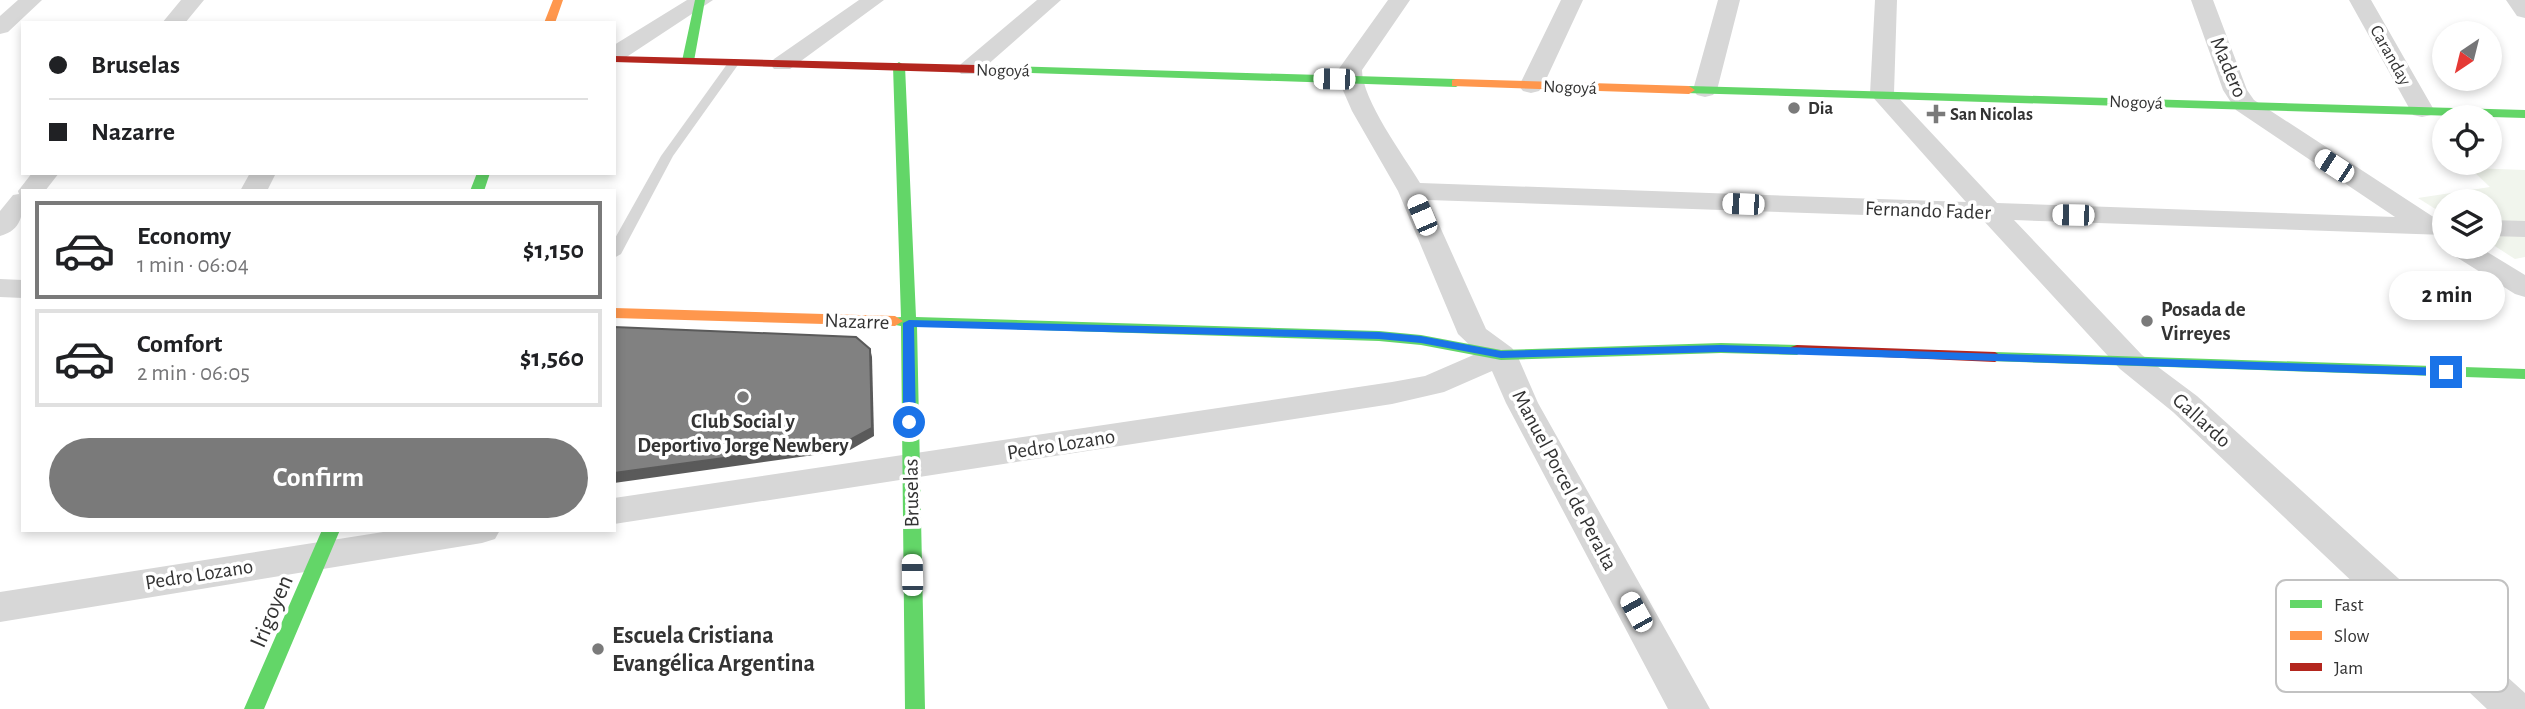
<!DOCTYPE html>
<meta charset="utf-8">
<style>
body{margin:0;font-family:"Alegreya Sans",sans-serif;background:#f6f6f6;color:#202124;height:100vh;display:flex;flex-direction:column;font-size:26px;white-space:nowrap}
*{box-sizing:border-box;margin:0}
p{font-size:23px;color:#757577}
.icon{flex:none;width:38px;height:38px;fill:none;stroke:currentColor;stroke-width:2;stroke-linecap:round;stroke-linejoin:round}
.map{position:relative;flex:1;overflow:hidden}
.panel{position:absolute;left:21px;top:189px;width:595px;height:343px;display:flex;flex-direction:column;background:#fff;border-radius:0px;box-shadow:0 4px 10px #0003}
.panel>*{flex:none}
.hud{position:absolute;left:21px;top:21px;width:595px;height:154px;border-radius:0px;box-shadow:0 4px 10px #0003;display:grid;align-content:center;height:154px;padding:0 28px;background:#fff}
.needle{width:46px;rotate:215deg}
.fabs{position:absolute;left:2432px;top:21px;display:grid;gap:14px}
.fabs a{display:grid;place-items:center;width:70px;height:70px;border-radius:50%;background:#fff;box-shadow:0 4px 10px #0003;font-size:35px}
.end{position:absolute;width:32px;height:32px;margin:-16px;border:9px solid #1a73e8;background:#fff;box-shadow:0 0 0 4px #fff}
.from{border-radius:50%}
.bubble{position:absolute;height:49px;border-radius:24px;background:#fff;box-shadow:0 4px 10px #0003;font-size:23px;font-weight:700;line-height:49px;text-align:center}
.car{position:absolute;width:21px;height:42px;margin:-21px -10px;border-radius:9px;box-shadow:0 0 5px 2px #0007;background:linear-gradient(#fff 24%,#345 0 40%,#fff 0 76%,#345 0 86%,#fff 0)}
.hud b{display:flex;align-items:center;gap:24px;height:66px;font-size:26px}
.hud b+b{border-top:2px solid #e0e0e0}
.hud i{width:18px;height:18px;background:#202124}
ul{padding:12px 0 0;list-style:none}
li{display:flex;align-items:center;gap:21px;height:98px;margin:0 14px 10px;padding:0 14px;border:4px solid #e0e0e0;border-radius:0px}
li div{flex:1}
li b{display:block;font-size:26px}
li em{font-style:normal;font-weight:700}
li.current{border-color:#7a7a7a}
li>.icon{width:63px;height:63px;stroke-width:1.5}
.button{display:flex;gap:14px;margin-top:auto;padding:14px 28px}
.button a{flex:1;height:80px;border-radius:42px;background:#7a7a7a;color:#fff;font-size:28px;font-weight:700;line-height:80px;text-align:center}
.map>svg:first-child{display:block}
</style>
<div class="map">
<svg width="2525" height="709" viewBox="0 0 2525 709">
<rect width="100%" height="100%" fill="#fff"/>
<!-- green -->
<path fill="#f1f5ed" d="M2470,168L2525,170V257L2515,259L2490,243V201H2445V215L2418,198L2490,187Z"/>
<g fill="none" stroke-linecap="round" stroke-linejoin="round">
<!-- lane -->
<path fill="#d7d7d7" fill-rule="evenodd" d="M734,59L740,62L673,156L621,254L614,258V240L661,156L730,60Z"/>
<!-- street -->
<path fill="#d7d7d7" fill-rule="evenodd" d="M18,0H42L8,32L0,34V16Z
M181,0H204L185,23H162Z
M687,0H713L622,60L614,62V45Z
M859,0H884L790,69H774L770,64L774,59Z
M1037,0H1061L977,74H961L957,69L961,64Z
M1388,0H1410L1362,70C1362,100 1404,156 1420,183L1966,202L1870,94L1875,0H1897L1894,93L1997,203L2395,217L2236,110L2223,90L2191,0H2213L2247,90L2254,100L2435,218L2445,219V235L2014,220L2142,355L2197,396L2525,693V709H2487L2173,412L2120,369L1982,219L1428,200L1486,329L1512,348L1517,355L1538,403L1710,709H1668L1506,403L1492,371L1444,392L1392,404L614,524V498L1392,382L1425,376L1478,353L1458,334L1398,191L1352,111L1338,79V70Z
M1561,0H1583L1543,86L1539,91L1531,93L1523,91L1519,86Z
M1718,0H1740L1717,90L1713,95L1705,97L1697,95L1693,90Z
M2349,0H2371L2434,110L2431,115L2422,117L2413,115Z
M2506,0H2525V18L2517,16Z
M32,173H59L45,191H23C23,211 24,230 0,236V211L13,195L19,194L18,191Z
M250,173H276L267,191H240Z
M2490,220L2525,221V237L2490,236Z
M2446,247H2479L2525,275V297L2515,294L2450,253Z
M0,279L23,280V298L0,297Z
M396,530H500L495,539L482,543L0,622V592Z"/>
<!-- fast -->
<path fill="#63d668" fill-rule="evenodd" d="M695,0H705L694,61L688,64L682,61Z
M899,62L905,66L916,317L1379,331L1421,335L1501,350L1721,343L1797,345L1805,350L1797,355L1721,353L1501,360L1421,345L1379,341L917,326L925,709H905L901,326L890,324L887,321L890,318L901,317L893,66Z
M976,65L1456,79L1462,83L1456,87L972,71V67Z
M1689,86L2525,110V118L1685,93L1683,90Z
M477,173H490L484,191H470Z
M1995,352L2525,369V379L1989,361L1987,357Z
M322,530H340L264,709H244Z"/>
<!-- slow -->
<path fill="#ff974d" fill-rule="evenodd" d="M553,0H563L555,23H544Z
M1456,79L1689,86L1695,90L1689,94L1452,86V80Z
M614,308L895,316L903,321L895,326L614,318Z"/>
<!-- jam -->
<path fill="#b3261e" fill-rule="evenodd" d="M614,56L976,65L982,69L976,73L614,62Z
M1797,345L1995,352L2003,357L1995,362L1791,353L1789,350L1791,347Z"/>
</g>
<!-- shaded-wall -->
<path fill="#5a5a5a" d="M870,349L872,357L874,436L850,450L614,483V473Z"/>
<!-- building -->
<path fill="#818181" stroke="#5a5a5a" stroke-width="2" d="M614,327L856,337L870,349L872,428L848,441L614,473Z"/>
<!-- route -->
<path fill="#1a73e8" d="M909,320L1379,332L1421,336L1501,351L1721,345L2446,368L2452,372L2446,376L1721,352L1501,358L1421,343L1379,339L914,327L916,422L909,426L903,422V323Z"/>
<!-- markers -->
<g fill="#7a7a7a" stroke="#fff" stroke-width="2.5">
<circle cx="1794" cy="108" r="7"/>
<path d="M1932.5 103.5h7v7h7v7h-7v7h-7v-7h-7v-7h7z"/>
<circle cx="2147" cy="321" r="7"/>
<circle cx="743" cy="397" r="7"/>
<circle cx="598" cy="649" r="7"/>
</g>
<g text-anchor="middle" stroke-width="7" stroke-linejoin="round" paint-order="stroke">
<!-- far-street labels -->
<g font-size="18" fill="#333" stroke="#fff">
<text transform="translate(2391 55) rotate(61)" y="6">Caranday</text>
<text transform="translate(1003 70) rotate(1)" y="6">Nogoyá</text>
<text transform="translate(1570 87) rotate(2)" y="6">Nogoyá</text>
<text transform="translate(2136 102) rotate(2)" y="6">Nogoyá</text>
</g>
<!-- far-poi labels -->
<g font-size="18" font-weight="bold" fill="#333" stroke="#fff" text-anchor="start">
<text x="1808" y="114">Dia</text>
<text x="1950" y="120">San Nicolas</text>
</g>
<!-- street labels -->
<g font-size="21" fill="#333" stroke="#fff">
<text transform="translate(2229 67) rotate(67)" y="7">Madero</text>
<text transform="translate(1928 210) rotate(2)" y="7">Fernando Fader</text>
<text transform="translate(857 321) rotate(2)" y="7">Nazarre</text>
<text transform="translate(2202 420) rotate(42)" y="7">Gallardo</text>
<text transform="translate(1061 444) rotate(-9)" y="7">Pedro Lozano</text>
<text transform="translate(1565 480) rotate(62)" y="7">Manuel Porcel de Peralta</text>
<text transform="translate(911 493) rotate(-91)" y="7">Bruselas</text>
<text transform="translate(199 574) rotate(-9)" y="7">Pedro Lozano</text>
</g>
<!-- poi labels -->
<g font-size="21" font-weight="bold" fill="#333" stroke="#fff" text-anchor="start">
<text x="2161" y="316">Posada de<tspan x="2161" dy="24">Virreyes</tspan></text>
<text x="743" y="428" text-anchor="middle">Club Social y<tspan x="743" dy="24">Deportivo Jorge Newbery</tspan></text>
</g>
<!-- near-street labels -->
<g font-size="24" fill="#333" stroke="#fff">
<text transform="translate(271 611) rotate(-67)" y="8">Irigoyen</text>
</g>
<!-- near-poi labels -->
<g font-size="24" font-weight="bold" fill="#333" stroke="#fff" text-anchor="start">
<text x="612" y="643">Escuela Cristiana<tspan x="612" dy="28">Evangélica Argentina</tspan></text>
</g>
</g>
<!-- legend -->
<rect x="2276" y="580" width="232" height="112" rx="10" fill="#fff" stroke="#c2c2c2" stroke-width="2"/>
<rect x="2290" y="600" width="32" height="8" fill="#63d668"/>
<rect x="2290" y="631" width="32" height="9" fill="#ff974d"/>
<rect x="2290" y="663" width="32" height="8" fill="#b3261e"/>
<g font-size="19" fill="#333">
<text x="2334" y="611">Fast</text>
<text x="2334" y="642">Slow</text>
<text x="2334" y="674">Jam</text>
</g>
</svg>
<div class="fabs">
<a><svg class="needle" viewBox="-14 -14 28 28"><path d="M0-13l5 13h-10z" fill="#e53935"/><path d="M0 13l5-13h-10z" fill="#757577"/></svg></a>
<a><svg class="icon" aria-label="locate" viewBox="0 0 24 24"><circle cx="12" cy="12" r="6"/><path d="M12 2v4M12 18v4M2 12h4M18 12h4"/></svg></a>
<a><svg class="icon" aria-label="layers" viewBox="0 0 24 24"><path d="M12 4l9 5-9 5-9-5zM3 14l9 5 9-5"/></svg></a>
</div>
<i class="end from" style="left:909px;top:422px"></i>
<i class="end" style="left:2446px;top:372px"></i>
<div class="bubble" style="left:2389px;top:271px;width:116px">2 min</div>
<i class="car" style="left:1334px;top:79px;rotate:271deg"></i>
<i class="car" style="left:2334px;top:166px;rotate:303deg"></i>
<i class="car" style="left:1743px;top:204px;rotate:272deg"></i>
<i class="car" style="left:1422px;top:215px;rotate:337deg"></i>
<i class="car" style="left:2073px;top:215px;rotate:271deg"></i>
<i class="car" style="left:912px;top:575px;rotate:359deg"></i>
<i class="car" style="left:1636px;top:612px;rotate:331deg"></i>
<div class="hud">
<b><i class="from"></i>Bruselas</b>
<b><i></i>Nazarre</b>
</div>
<section class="panel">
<ul>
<li class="current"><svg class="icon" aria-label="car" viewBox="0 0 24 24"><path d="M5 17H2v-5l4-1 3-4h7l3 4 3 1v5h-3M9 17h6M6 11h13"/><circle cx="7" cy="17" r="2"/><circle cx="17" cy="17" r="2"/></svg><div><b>Economy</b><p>1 min · 06:04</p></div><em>$1,150</em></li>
<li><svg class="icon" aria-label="car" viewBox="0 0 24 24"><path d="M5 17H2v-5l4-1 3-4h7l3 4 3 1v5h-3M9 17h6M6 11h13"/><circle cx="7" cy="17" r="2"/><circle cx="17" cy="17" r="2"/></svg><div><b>Comfort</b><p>2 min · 06:05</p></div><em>$1,560</em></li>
</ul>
<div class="button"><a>Confirm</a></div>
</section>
</div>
